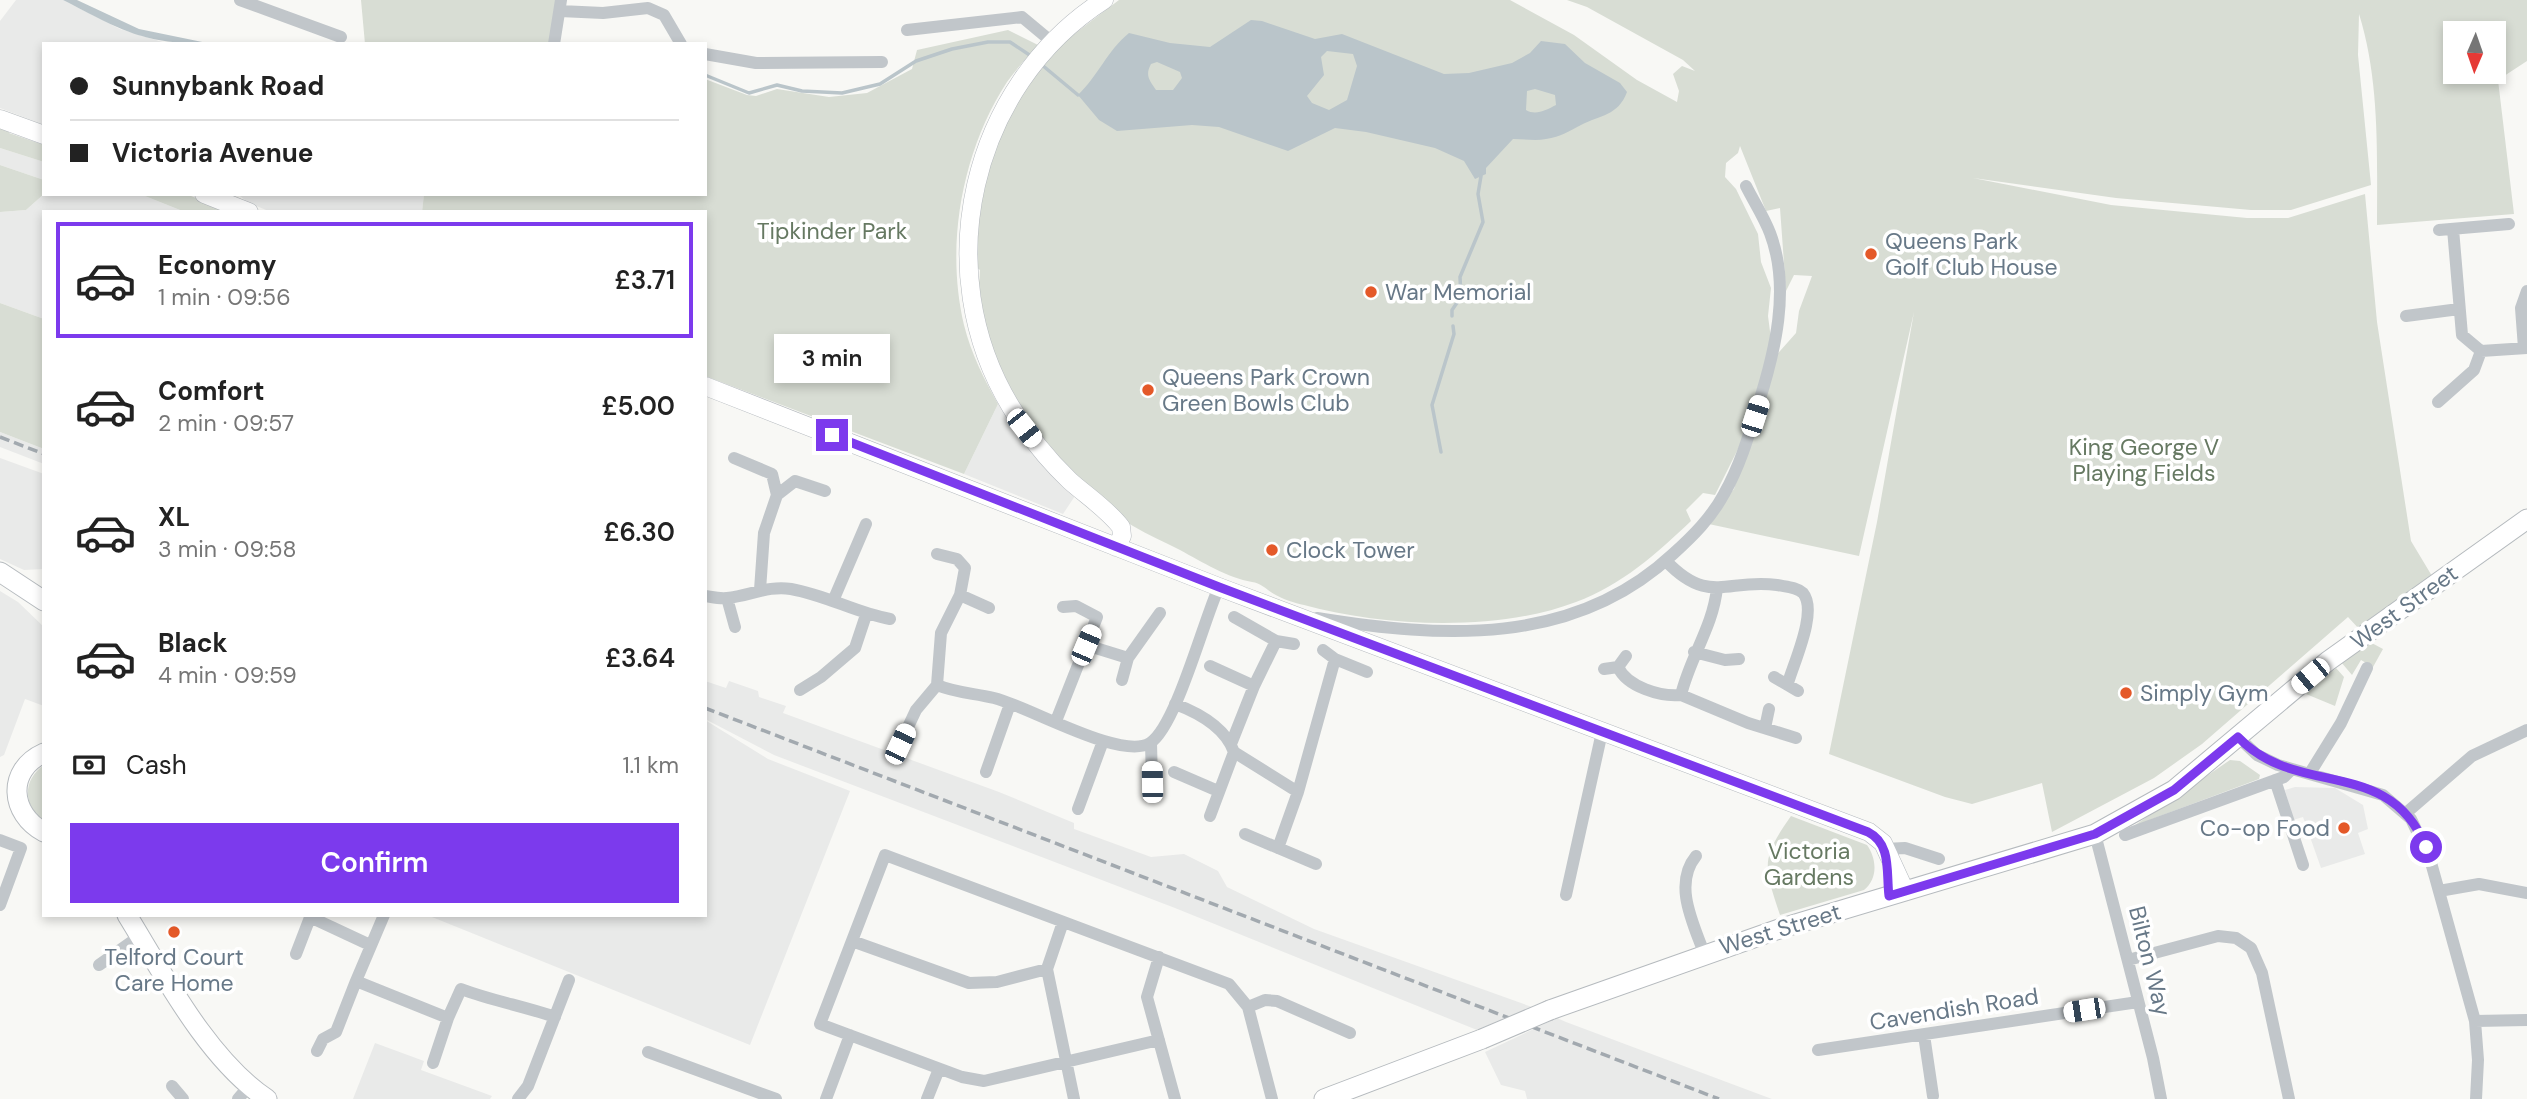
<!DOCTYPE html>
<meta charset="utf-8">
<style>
body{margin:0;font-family:"DM Sans",sans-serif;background:#f6f6f6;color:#222;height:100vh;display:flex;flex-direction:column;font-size:26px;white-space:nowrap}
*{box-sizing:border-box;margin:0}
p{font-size:23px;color:#767676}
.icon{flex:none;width:38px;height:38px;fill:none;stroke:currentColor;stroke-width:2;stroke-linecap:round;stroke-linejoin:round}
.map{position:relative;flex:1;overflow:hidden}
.sheet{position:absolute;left:42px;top:210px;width:665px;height:707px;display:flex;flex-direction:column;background:#fff;border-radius:0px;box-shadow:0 4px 10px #0003}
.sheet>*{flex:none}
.banner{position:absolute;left:42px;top:42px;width:665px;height:154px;border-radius:0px;box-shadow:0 4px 10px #0003;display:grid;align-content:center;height:154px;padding:0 28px;background:#fff}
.needle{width:46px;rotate:182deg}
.fabs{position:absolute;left:2443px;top:21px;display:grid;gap:14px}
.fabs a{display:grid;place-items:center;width:63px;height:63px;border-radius:0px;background:#fff;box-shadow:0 4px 10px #0003;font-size:35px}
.end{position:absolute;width:32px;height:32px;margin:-16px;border:9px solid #7c3aed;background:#fff;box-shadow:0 0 0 4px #fff}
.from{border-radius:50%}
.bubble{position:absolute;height:49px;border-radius:0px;background:#fff;box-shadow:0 4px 10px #0003;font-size:23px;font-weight:600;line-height:49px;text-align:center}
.car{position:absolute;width:21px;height:42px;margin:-21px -10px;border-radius:9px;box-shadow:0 0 5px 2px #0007;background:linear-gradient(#fff 24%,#345 0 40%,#fff 0 76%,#345 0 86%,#fff 0)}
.banner b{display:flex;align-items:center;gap:24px;height:66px;font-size:26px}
.banner b+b{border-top:2px solid #e0e0e0}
.banner i{width:18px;height:18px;background:#222}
ul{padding:12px 0 0;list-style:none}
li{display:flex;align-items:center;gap:21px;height:116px;margin:0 14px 10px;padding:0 14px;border:4px solid transparent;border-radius:0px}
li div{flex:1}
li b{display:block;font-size:26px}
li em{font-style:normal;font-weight:600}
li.active{border-color:#7c3aed}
li>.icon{width:63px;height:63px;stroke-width:1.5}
.pay{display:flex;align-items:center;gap:18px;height:77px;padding:0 28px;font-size:26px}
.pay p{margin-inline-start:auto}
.primary-button{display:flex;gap:14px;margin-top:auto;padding:14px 28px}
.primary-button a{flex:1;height:80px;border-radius:0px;background:#7c3aed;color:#fff;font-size:28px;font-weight:600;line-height:80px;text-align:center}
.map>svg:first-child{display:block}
</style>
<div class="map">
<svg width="2527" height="1099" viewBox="0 0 2527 1099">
<rect width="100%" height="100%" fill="#f8f8f5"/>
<!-- built -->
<path fill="#e9eae9" d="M16,0H63L120,29L169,44H44V125L0,108V21Z
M0,148L44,162V180L0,165Z
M44,194H140L185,212H44V319L0,303V212L26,210Z
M238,194H424L422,212H271L247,202Z
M998,404L1036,454L1075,496L1063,514L964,474Z
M0,432L44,449V464L0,447Z
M0,458L44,474V569L24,570L0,559Z
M0,591L18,602L44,627V706L25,699L4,755L0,757Z
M705,681L726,688L729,681L758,691L759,697L786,706L783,713L999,792L1074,823V829L1151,857L1184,854L1218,871L1227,887L1314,929L1532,1007L1477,1030L1175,908L774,755L705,719Z
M705,720L768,759L850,791L750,1045L427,915H705Z
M2295,787L2335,788L2363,805L2368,829L2358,833L2365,854L2321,868L2303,817L2293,820L2285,790Z
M1557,1018L1566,1022L1772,1099H1527L1525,1091L1501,1085L1485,1052Z
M375,1043L424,1061L421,1070L492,1096L490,1099H353Z"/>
<!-- green -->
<path fill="#d8ddd4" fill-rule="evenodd" d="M361,0H561L554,44H365Z
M1119,0H1510L1574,35L1637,80L1677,102L1679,91L1673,74L1682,66L1695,71L1683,60L1587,7L1567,0H2527V61L2498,80L2514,214L2377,225C2377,155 2380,81 2359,14L2358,55L2371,185L2291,210H2251L2116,198L1973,178L2111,205L2247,218H2288L2365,194L2377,322L2411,541L2432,576L2360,630L2348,617L2202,744L2154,778L2052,832L2042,783L1972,804L1945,797L1829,754L1877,522L1914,312L1859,556L1704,523L1734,489L1772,360L1796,333L1799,311L1812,276L1794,275L1786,291L1780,208L1766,211L1740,146L1738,153L1726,163L1725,177L1736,189L1758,234L1761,262L1771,288L1768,316L1771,339L1761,382L1739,447L1715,495L1703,493L1686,510L1691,521C1656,554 1622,585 1576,602C1498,632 1384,627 1304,605C1295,603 1282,599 1274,594C1267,590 1261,583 1252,582C1228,578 1202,562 1180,550C1165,542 1148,535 1133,526C1062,482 993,383 979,300C977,288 980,281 980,270L976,267L975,221L996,142L1013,106L1057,47ZM2455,33H2494V72H2455Z
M1008,30L1038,45C1028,57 1016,69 1007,82C962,151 945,245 964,325C971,353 984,379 998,404L964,474L705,376V212H422L424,194H705V79L747,95L756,96L777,89L829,97L867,93L912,69L917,50Z
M0,123L9,127V133L44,145V162L0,148Z
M0,165L44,180V194L26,210L0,212Z
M140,194H186L231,212H185Z
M0,303L44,319V449L0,432Z
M2368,641L2383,649L2373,667L2361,660L2352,675L2341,662Z
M2336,668L2344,677L2335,706L2306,694Z
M2230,760L2240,761L2260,775L2259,779L2152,819L2122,834Z
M44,765V820C22,806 23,779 44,765Z
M1791,816L1867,845C1877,859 1878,879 1864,890L1780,915C1764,866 1760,860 1791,816Z"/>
<!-- water -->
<path fill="#bac5ca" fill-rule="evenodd" d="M63,0H77L139,29L212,44C143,44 123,31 63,0Z
M1251,20L1262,21L1315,39L1342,34L1444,74L1469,73L1512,63L1530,53L1541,41L1565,44L1585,63L1620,83L1627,92C1618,116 1600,115 1581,125C1569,131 1561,137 1546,139C1536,141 1524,139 1513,139L1486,168V174L1475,179L1464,161L1435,148L1366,132L1335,128L1288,151L1219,127L1192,125L1117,131L1099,120L1078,95C1098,76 1107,51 1129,33L1170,43L1210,47ZM1327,51L1353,54L1357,66L1347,100L1329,110L1312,103L1307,96L1324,75L1321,57ZM1157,62L1180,72L1182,78L1173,90H1156C1149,80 1145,75 1151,64ZM1535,89L1555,95L1556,105C1546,110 1536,116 1526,110L1527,91Z"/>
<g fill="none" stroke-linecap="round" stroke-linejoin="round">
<!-- stream -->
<path stroke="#bac5ca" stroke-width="3.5" d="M1042,65L1078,95
M705,75L749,93L777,85L802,91L842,93L880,84L916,61L952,49L988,42H1010L1034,58
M1452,316V310L1461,297L1460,277L1483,222L1478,194L1481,176
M1441,452L1432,405L1454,334L1453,326"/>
<defs>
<path id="secondary" d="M1104,0C970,86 928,271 1011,407C1027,434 1047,459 1070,481C1087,496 1107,509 1121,527L1122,536L1116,547
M0,119L44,135
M204,194L249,212
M705,386L1219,587L1869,832L1883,843L1905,891"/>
<path id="primary" d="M0,572L44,601
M44,753C6,770 10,814 44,832
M127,915C164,975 208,1060 267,1099
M1550,1010L1782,928L2095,834L2174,790L2328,661L2527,519
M1324,1099L1482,1039"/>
</defs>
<!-- secondary casing -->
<use href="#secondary" stroke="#b4b9be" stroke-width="19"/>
<!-- primary casing -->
<use href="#primary" stroke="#b5babe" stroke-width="21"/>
<!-- street -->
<path stroke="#c1c6ca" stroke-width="12" d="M240,0L341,37
M560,11L603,13L648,8L664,15L681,44
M907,30L1022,17L1052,42
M554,44L561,0
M705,54L756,63L882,62
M2453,229L2462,335L2481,351L2527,348
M2439,230L2509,224
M2406,316L2459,309
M2524,348L2521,308L2527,291
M2438,402L2474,370L2481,351
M734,458L772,474L777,495L764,533L760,590
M777,495L795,481L825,491
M937,554L957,559L965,568L960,595L941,633L937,685C956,693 974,693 994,698C1028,706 1121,761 1150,743C1176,727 1204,619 1219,587
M1666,561C1709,606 1727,578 1777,585C1787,587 1796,587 1803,593C1818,611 1794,662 1788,683
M960,595L989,608
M705,596C712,597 720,599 727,598C749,596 769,585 791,589C826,595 856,613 890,619
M727,598L735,627
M833,601L866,524
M1234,617L1276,641L1254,686
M1317,618C1442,638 1573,647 1673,554C1693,536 1711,518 1724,494C1740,466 1749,435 1758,405C1775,352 1791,288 1770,233C1764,217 1754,202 1746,186
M1276,641L1294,644
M1086,645L1128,658
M1323,650L1335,659
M1694,652L1725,660L1739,659
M1210,666L1254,686L1231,744
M1618,667C1627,687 1661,697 1681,695C1690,657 1713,627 1717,588
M1604,669L1618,667L1626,656
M1774,677L1798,691
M1122,680L1128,658L1160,613
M800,690L821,677L855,648L866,615
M1681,695L1748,723L1796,738
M1175,704C1199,713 1225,727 1234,752L1298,792
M1056,721L1097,617L1076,606L1063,607
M1765,728L1769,709
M2238,737L2257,755L2278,765L2383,795L2411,819L2430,859L2475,1021L2478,1060L2476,1099
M1151,743L1152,781
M900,744L916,710L937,685
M986,772L1010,704
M1174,772L1218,791
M2310,773L2341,723L2367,668
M2275,780L2303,865
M1078,809L1103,741
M2406,813L2472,756L2527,730
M1210,816L1234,752
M1245,834L1316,864
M2095,834L2153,1058L2161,1099
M2125,835L2284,777L2292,769
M0,840L21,848L0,905
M1278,848L1298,792L1335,659L1367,672
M1885,849L1905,848L1939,859
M1696,856C1673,884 1693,923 1704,953
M2439,891L2479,884L2527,893
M1566,895L1602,732
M310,917L370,945
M1063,922L1047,969L1074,1099
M852,941L969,983L997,982L1047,969
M296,954L311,915
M1159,957L1147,997L1175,1099
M2128,960L2218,936L2236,938L2251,948L2262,973L2289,1099
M99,965L140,936
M356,981L384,915
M1248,1007L1265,1000L1277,1001L1350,1033
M2475,1021L2527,1020
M1924,1035L1933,1096
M1159,1040L984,1081L962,1077L820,1024L885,855L1229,984L1248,1007L1272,1099
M1818,1050L2138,1002
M317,1051L323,1039L336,1032L356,981L448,1018L461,989C493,1001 523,1006 555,1017
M648,1052L776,1099
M433,1063L448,1018
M172,1086L183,1099
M238,1099L250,1085
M518,1099L528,1086L569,980
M826,1099L850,1035
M927,1099L939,1069"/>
<!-- secondary -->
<use href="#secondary" stroke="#fff" stroke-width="18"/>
<!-- primary -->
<use href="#primary" stroke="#fff" stroke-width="19"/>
<!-- rail -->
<path stroke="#a2a9af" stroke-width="3.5" stroke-dasharray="10 5" stroke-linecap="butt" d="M0,437L44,454
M705,708L1719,1099"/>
<defs>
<path id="primary-bridge" d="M1482,1039L1550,1010"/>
</defs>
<!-- primary-bridge casing -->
<use href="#primary-bridge" stroke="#b5babe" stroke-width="21" stroke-linecap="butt"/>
<!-- primary-bridge -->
<use href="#primary-bridge" stroke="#fff" stroke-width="19"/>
</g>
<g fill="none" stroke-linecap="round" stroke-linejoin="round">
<!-- route -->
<path stroke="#7c3aed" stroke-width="9" d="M832,435L1219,587L1868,832C1892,844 1886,873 1889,896L2095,834L2174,790L2238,737C2296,799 2389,755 2426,847"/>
</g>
<!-- markers -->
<g fill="#e45929" stroke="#fff" stroke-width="2.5">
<circle cx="1871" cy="254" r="7"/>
<circle cx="1371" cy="292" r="7"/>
<circle cx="1148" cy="390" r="7"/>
<circle cx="1272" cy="550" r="7"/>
<circle cx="2126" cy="693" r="7"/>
<circle cx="2344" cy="828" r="7"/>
<circle cx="174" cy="932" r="7"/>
</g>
<g text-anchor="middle" stroke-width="7" stroke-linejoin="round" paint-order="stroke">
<!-- park labels -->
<g font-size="23" fill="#667962" stroke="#fff">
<text x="832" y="239">Tipkinder Park</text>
<text x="2144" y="455">King George V<tspan x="2144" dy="26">Playing Fields</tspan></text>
<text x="1809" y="859">Victoria<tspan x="1809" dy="26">Gardens</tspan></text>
</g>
<!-- poi labels -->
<g font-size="23" fill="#677887" stroke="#fff" text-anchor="start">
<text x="1885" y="249">Queens Park<tspan x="1885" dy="26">Golf Club House</tspan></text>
<text x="1385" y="300">War Memorial</text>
<text x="1162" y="385">Queens Park Crown<tspan x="1162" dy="26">Green Bowls Club</tspan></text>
<text x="1286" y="558">Clock Tower</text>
<text x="2140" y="701">Simply Gym</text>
<text x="2330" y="836" text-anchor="end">Co-op Food</text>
<text x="174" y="965" text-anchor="middle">Telford Court<tspan x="174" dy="26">Care Home</tspan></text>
</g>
<!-- street labels -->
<g font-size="23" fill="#677887" stroke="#fff">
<text transform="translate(2404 607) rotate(-36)" y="8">West Street</text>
<text transform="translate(1780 929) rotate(-17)" y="8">West Street</text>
<text transform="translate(2150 961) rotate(76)" y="8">Bilton Way</text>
<text transform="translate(1954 1009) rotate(-9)" y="8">Cavendish Road</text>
</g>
</g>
</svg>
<div class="fabs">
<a><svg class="needle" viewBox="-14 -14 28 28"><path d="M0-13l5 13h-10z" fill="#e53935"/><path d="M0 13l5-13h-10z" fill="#767676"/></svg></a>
</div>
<i class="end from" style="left:2426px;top:847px"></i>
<i class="end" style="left:832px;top:435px"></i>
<div class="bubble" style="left:774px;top:334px;width:116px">3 min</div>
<i class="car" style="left:1755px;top:416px;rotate:18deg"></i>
<i class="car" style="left:1024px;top:428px;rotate:142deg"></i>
<i class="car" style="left:1086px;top:645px;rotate:23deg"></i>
<i class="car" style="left:2310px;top:676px;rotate:230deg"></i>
<i class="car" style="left:900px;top:744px;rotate:25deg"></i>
<i class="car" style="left:1152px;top:782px;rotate:359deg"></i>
<i class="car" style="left:2084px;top:1010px;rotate:261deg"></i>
<div class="banner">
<b><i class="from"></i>Sunnybank Road</b>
<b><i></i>Victoria Avenue</b>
</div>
<section class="sheet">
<ul>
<li class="active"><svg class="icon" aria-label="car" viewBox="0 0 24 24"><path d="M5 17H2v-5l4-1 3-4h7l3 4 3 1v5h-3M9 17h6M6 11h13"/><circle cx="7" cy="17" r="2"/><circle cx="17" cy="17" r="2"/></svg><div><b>Economy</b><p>1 min · 09:56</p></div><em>£3.71</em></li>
<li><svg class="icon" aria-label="car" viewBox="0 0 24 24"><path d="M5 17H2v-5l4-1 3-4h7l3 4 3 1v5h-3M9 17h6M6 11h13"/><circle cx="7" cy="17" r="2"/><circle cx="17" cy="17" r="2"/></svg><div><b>Comfort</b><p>2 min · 09:57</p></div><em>£5.00</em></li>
<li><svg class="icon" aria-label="car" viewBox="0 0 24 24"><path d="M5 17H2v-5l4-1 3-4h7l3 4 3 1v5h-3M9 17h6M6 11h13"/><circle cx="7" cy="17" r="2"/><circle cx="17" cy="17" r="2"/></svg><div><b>XL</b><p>3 min · 09:58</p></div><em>£6.30</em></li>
<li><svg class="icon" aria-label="car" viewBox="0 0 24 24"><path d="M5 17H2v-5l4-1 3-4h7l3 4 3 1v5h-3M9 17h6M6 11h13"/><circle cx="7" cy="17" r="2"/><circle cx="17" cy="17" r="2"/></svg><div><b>Black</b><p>4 min · 09:59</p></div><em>£3.64</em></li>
</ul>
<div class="pay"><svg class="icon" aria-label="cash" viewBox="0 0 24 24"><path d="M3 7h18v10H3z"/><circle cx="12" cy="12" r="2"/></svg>Cash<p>1.1 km</p></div>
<div class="primary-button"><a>Confirm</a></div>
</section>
</div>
